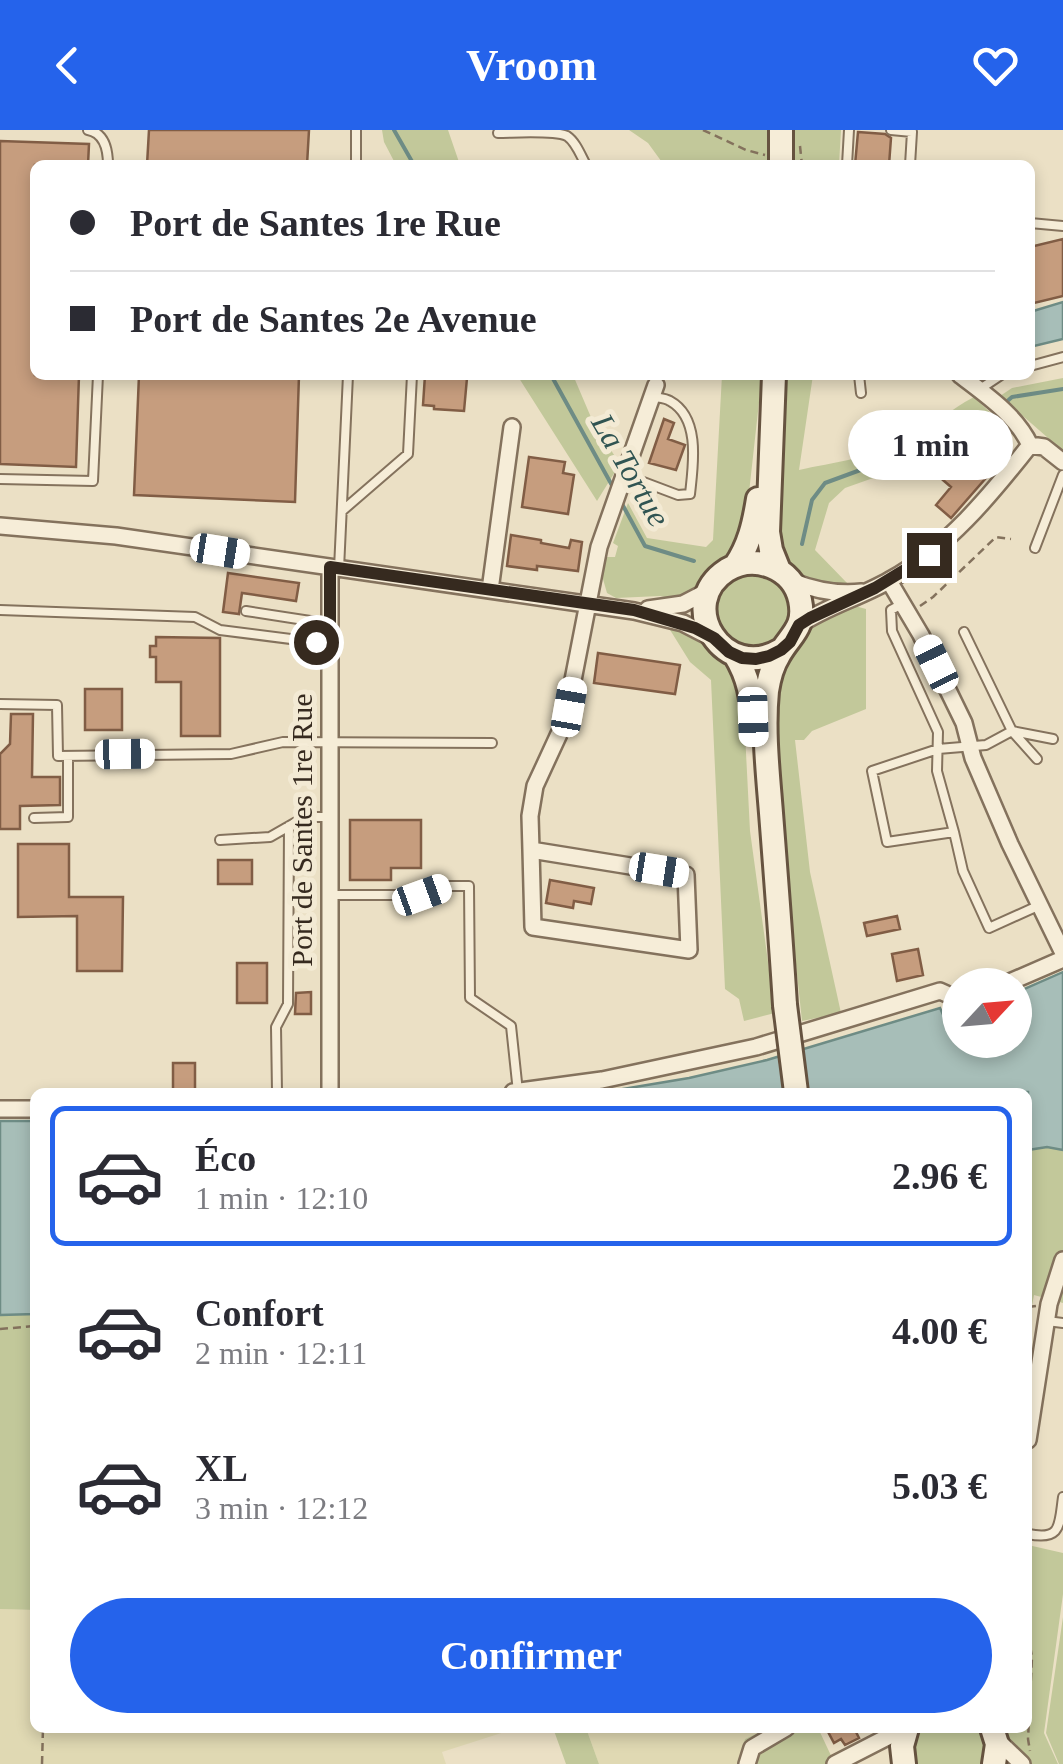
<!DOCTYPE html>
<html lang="fr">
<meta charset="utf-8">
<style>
body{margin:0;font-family:"Times New Roman",serif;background:#f2f2f3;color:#2b2b33;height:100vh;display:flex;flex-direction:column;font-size:38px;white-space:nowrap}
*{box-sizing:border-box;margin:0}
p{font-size:32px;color:#7c7c81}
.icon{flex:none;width:55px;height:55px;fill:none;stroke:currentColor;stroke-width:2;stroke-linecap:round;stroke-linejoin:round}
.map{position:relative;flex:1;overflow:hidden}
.drawer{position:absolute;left:30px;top:958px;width:1002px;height:645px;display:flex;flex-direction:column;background:#fff;border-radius:15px;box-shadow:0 5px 15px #0003}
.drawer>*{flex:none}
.hud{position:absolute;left:30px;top:30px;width:1005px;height:220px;border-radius:15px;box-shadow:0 5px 15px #0003;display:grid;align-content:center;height:220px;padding:0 40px;background:#fff}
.needle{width:65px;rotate:64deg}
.buttons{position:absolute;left:942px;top:838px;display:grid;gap:20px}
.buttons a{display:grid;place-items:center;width:90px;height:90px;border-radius:50%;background:#fff;box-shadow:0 5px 15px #0003;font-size:50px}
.end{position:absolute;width:45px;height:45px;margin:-22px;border:12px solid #362a1f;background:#fff;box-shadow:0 0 0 5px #fff}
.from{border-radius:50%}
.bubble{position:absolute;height:70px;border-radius:35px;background:#fff;box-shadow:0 5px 15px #0003;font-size:32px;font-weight:800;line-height:70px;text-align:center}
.car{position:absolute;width:30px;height:60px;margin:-30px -15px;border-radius:12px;box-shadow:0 0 8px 2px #0007;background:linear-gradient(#fff 24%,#345 0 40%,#fff 0 76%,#345 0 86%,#fff 0)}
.hud b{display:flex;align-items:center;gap:35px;height:95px;font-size:38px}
.hud b+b{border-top:2px solid #e1e1e2}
.hud i{width:25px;height:25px;background:#2b2b33}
ul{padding:18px 0 0;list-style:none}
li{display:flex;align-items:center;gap:30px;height:140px;margin:0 20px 15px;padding:0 20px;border:5px solid transparent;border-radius:15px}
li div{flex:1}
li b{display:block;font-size:38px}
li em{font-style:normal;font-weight:800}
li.selected{border-color:#2563eb}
li>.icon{width:90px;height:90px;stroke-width:1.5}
.action{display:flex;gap:20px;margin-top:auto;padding:20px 40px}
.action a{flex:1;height:115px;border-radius:60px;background:#2563eb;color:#fff;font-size:40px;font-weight:800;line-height:115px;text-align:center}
header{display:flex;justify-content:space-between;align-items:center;height:130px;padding:0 40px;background:#2563eb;color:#fff;font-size:45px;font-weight:800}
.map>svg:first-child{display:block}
</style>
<header><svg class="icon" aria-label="back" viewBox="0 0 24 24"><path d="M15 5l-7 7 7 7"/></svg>Vroom<svg class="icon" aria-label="heart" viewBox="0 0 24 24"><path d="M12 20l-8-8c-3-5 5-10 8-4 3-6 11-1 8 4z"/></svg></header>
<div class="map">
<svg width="1063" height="1634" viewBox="0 0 1063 1634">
<rect width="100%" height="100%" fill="#ebe0c5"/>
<!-- farmland -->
<path fill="#e0d9b3" d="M0,1479L35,1480V1598H517L442,1622L446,1634H0Z
M586,1598H768L745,1609L737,1634H599Z"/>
<!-- green -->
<path fill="#c2c89a" d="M382,0H448L460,35H396L384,12Z
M629,0H771V35H664L648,13Z
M792,0H841L839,35H792Z
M517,245H573L593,292L616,328L618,337L597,371Z
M722,245H762L745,399L739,418L689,465L675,469L660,466L616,468L607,463L601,442L606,427H615L618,416L613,413L628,373L647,408L706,417L713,410Z
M787,245H813L799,340C830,333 880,326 907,311C931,298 949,280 974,267L999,291L921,331L845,358L829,373L815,420L848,454C835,452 818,454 806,449C782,440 768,409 781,387Z
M1063,248V321L1000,266L1012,258Z
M743,443C775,444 795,455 789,490C788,499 785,505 778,511C770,516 757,517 748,520L722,505L714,477L725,454Z
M855,476L866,479V579L812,601L804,610H795L810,742L841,883L802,891L785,731L778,593L775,588L777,540L801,512L815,491Z
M667,495L703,507L739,543L743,564L750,701L775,883L744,891L739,869L725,859L711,550L690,532Z
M1047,1017L1063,1020V1173L1034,1165L1028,1197V1020Z
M35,1184V1480L0,1479V1185Z
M1028,1415L1063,1423V1464L1044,1603L1058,1634H1016L1004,1598H1028Z
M1063,1487V1634H1059L1046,1603Z
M553,1598H586L599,1634H566Z
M768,1598H818L835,1634H737L745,1609Z
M916,1598H981L987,1610L985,1634H913L910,1624Z"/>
<!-- water -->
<path fill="#a7beb8" stroke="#6e8c85" stroke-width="2.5" d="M1063,172V209L1030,217V182Z
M1063,842V1020L1047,1017L1028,1020V962H605L689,948L767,930L940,878L947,893L960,888V910H1015V863Z
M0,991H35V1184L0,1185Z"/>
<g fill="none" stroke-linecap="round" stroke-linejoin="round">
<!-- stream -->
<path stroke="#6e8c85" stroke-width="4" d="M394,0L414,35
M551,245L614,359
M1004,274L1012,267L1063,259
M621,372L645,416L694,431
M802,414L812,370L825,353L980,296L998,280"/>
</g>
<!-- building -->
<path fill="#c69d7e" stroke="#815d45" stroke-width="2.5" d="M149,0H309L307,35H147Z
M858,2L885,4L891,8L889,35H855Z
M0,11L89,14L88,35H35V245H79L76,337L0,334Z
M1063,109V166L1030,174V117Z
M139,245H299L295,372L134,365Z
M425,245L467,248L464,281L434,279V276L423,275Z
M664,289L674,293L668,309L685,315L676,340L649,333Z
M975,311L1000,332L951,388L936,375L951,357L943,350Z
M529,327L565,332L563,343L574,345L568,384L522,377Z
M511,405L541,410V413L569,418L571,410L582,412L578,441L537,436V440L507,436Z
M228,443L299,453L296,471L242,463L239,484L223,482Z
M156,507L220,508V606H181V552H156V527H150V516H156Z
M598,523L680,535L675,564L594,553Z
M85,559H122V600H85Z
M11,584H33L32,647H60V675L20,676V699H0V624L10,614Z
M350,690H421V738H391V750H350Z
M18,714H69V767H123L122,841H77V786L18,787Z
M218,730H252V754H218Z
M550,750L594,758L591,774L574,771L573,778L546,773Z
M897,786L900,799L867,806L864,793Z
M918,819L923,845L897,851L892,824Z
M237,833H267V873H237Z
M311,862V884H295L296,863Z
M173,933H195V960H173Z
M826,1598H854L859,1608L845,1615L841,1609L834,1613Z"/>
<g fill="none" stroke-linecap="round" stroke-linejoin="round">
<defs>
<path id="service" d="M88,0C105,3 108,20 108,35
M891,0L912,2L910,35
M498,3C514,3 553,0 567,6C576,12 581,26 586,35
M356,35V0
M847,35L849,0
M1030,93L1063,96
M1030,236L1063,227
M859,245L861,263
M980,259L1001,245
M625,345L678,365L690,364C693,336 701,288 670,271C665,268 659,268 654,267
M0,349L93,351L98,245
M342,381L408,324L412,245
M1035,418L1063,345
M339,439L348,245
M902,474L891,480L892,501L938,602L937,641L954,702L887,712L872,641L938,619L986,615L1012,601L1053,609
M0,480L195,487L220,500L330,514
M246,481L330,494
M964,502L1012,601L1037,629
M0,574L57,575L58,626L231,624L283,612L492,613
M34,688L68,687V626
M954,702L963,741L989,798L1040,775
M220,710L270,707L305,687H330
M330,765H422L446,756H469L470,868L511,896L518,962
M277,962L276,897L288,874L289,696
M1047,1191L1063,1193
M1028,1404C1062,1411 1059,1395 1063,1367"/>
<path id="minor" d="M960,245C986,265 1016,285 1030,315L1044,317L1063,332
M0,396L116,406L634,481L683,493L714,509
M791,451C814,460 838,465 862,462
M889,451L921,505L964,593L973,628L1010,714L1063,823
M490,460L512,297
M648,479L683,474L710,460
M799,495C827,476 861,467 890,450C947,418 990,366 1030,315
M531,720L530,686L535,656L565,591L599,417L656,255
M531,720L686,745L689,820L533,797Z
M1003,855L1063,829
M330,962V437
M513,962L602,950L756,917L940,861L960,870
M0,979H35
M1028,1310L1049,1174L1063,1130
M996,1609L1022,1634
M747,1634L752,1618L786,1598
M835,1634L905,1598"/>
<path id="secondary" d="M781,35V0
M774,245L768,402L771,420L779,440
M735,436C749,416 754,394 758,369
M781,520C724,554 674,474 727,440C755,423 793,438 800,470C806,498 790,505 779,525C772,536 769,548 767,561C763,601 768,644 771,683C776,747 781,811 785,875
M735,525C749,548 752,568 753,593
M992,1598L997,1614L994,1634
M904,1634L902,1616L907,1598"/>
</defs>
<!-- service casing -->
<use href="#service" stroke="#84725d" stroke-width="12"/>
<!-- minor casing -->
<use href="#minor" stroke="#84725d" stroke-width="20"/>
<!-- secondary casing -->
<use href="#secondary" stroke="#665340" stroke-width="28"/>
<!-- path -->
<path stroke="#84725d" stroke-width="2.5" stroke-dasharray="8 5" stroke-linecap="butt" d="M703,0L746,20L765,25
M800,16L802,35
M920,476L933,467L996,407L1011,409
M1028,1177L1036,1176
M0,1199L35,1196
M1028,1504L1032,1527L1028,1609L1030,1621
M42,1634L43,1598"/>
<!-- service -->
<use href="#service" stroke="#f6edd8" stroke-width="8"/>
<!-- minor -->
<use href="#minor" stroke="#f6edd8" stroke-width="15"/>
<!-- secondary -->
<use href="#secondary" stroke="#f6edd8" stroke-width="22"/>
<defs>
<path id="secondary-bridge" d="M785,875L796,962"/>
</defs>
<!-- secondary-bridge casing -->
<use href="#secondary-bridge" stroke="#665340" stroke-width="28" stroke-linecap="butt"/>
<!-- secondary-bridge -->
<use href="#secondary-bridge" stroke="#f6edd8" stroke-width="22"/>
</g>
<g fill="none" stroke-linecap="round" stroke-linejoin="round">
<!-- route -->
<path stroke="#362a1f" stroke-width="12" d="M316,512L330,514V437L634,480L695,498L714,508L729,522L742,528L756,529L769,526L781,520L790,512L799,495L810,488L875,458L929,425"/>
</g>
<g text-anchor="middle" stroke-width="10" stroke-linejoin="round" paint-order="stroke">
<!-- street labels -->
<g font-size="30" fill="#362a1f" stroke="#f3ead4">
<text transform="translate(302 700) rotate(-90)" y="10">Port de Santes 1re Rue</text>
</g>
<!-- water labels -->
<g font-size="32" font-style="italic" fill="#305452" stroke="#f3ead4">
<text transform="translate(631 340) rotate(60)" y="11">La Tortue</text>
</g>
</g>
</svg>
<div class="buttons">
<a><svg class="needle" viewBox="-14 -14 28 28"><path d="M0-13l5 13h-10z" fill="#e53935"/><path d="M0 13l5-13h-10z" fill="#7c7c81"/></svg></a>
</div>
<i class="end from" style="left:316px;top:512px"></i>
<i class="end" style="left:929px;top:425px"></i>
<div class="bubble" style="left:848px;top:280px;width:165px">1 min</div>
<i class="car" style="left:220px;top:421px;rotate:99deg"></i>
<i class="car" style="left:936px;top:534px;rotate:334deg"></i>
<i class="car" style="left:569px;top:577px;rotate:10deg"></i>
<i class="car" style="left:753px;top:587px;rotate:178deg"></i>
<i class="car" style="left:125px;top:624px;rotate:89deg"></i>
<i class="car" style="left:659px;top:740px;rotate:99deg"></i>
<i class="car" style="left:422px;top:765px;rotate:70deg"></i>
<div class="hud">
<b><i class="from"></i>Port de Santes 1re Rue</b>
<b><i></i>Port de Santes 2e Avenue</b>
</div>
<section class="drawer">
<ul>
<li class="selected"><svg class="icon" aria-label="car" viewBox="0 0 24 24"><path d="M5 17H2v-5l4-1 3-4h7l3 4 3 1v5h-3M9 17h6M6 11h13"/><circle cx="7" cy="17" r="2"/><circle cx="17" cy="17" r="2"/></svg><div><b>Éco</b><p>1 min · 12:10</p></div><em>2.96 €</em></li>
<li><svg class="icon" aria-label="car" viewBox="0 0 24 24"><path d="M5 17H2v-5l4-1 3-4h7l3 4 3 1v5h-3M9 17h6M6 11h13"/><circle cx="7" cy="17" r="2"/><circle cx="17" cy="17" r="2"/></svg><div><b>Confort</b><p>2 min · 12:11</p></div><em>4.00 €</em></li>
<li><svg class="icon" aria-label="car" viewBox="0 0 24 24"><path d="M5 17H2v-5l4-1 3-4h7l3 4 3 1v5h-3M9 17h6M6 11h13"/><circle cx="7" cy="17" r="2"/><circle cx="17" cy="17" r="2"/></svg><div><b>XL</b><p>3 min · 12:12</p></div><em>5.03 €</em></li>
</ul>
<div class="action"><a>Confirmer</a></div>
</section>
</div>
